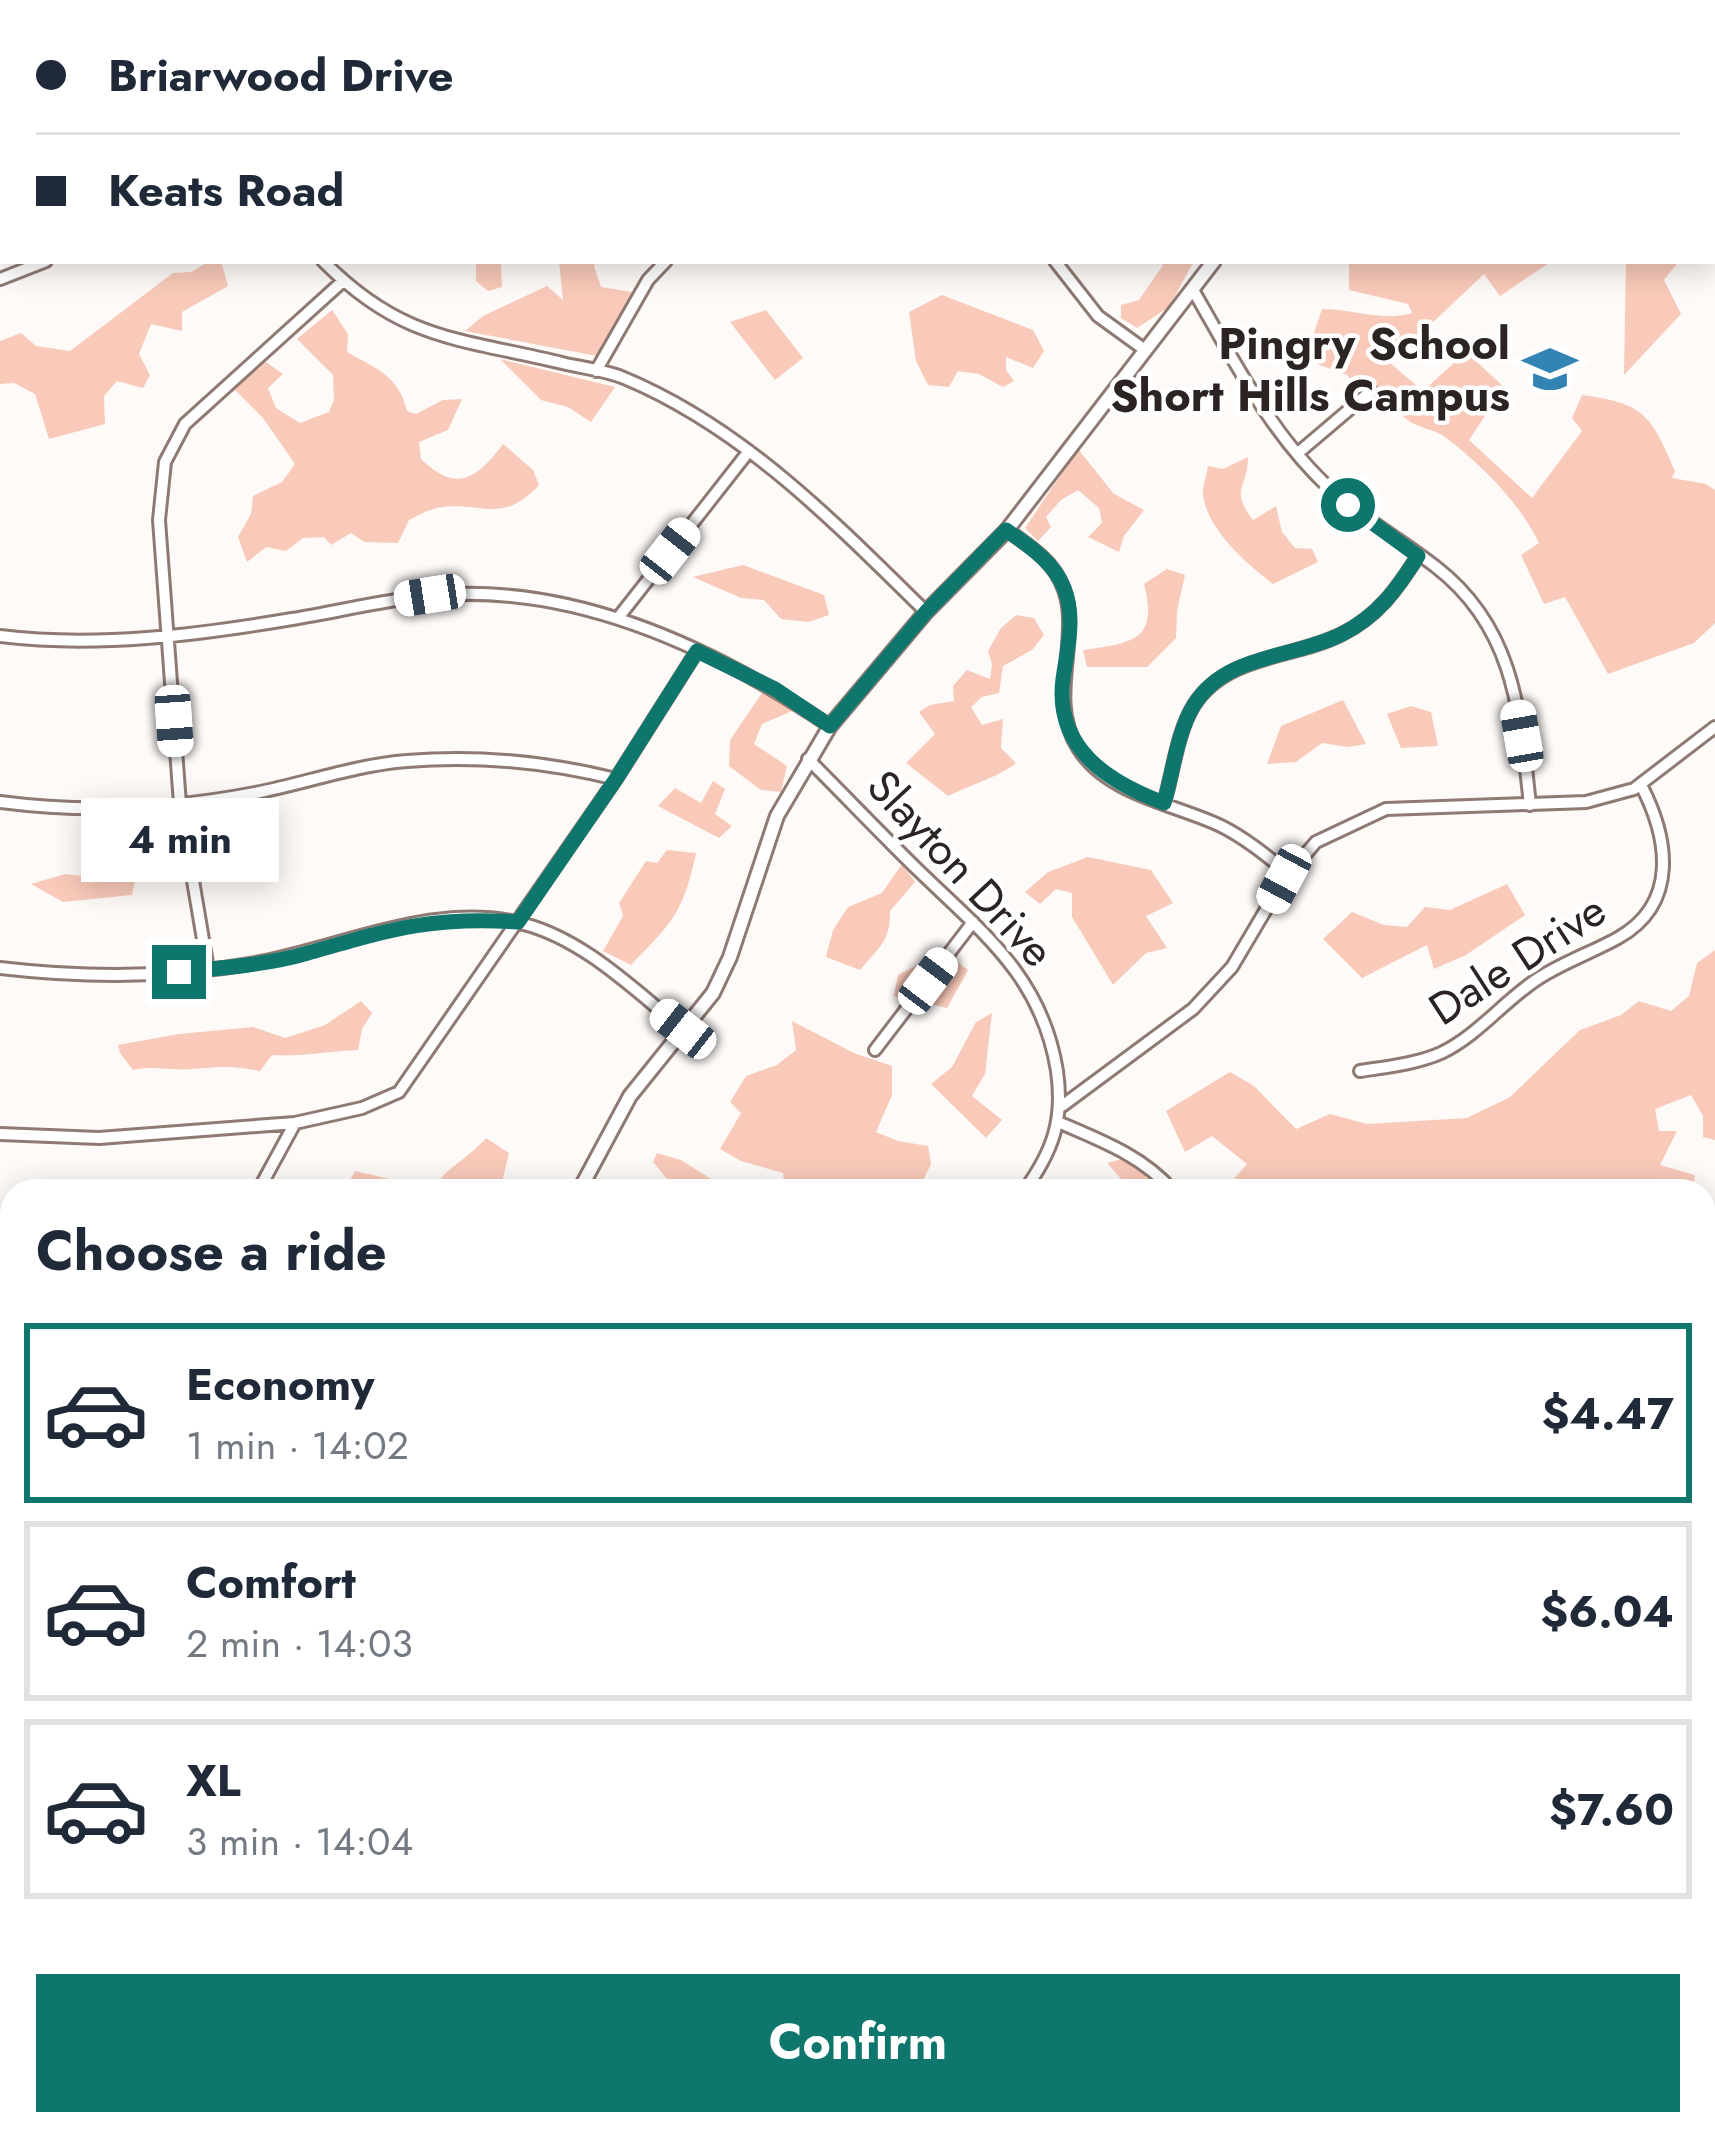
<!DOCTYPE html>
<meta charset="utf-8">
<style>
body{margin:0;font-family:Jost,sans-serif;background:#f2f2f3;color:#1f2937;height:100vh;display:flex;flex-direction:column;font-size:45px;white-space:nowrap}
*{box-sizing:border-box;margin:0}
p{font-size:39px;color:#747a83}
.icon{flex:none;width:66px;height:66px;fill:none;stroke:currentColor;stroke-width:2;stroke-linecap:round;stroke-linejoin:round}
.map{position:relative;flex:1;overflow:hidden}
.side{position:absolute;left:0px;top:1179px;width:1716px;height:957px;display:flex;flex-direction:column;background:#fff;border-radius:36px 36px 0 0;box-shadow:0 6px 30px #0003}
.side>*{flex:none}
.banner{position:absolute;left:0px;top:0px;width:1716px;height:264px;box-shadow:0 6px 30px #0003;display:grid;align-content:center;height:264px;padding:0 36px;background:#fff}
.end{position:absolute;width:54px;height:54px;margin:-27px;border:15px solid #0f766e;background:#fff;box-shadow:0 0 0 6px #fff}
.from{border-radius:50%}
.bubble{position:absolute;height:84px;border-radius:0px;background:#fff;box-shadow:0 6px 30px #0003;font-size:39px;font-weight:700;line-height:84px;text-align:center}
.car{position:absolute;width:36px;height:72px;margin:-36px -18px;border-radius:15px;box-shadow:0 0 9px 3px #0007;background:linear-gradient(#fff 24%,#345 0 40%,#fff 0 76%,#345 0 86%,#fff 0)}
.banner b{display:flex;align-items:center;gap:42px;height:114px;font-size:45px}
.banner b+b{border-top:3px solid #e0e1e3}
.banner i{width:30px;height:30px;background:#1f2937}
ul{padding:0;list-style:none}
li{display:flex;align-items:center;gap:36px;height:180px;margin:0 24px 18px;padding:0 12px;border:6px solid #e0e1e3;border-radius:0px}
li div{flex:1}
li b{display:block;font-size:45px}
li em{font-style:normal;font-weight:700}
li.selected{border-color:#0f766e}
li>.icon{width:108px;height:108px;stroke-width:1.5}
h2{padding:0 36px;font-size:54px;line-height:144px}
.button{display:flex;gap:24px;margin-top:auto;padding:24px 36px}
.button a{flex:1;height:138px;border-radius:0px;background:#0f766e;color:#fff;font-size:48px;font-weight:700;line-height:138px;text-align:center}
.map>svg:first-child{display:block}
</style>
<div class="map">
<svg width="1715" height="2134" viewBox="0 0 1715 2134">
<rect width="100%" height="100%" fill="#fefaf8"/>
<!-- green -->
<path fill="#f9caba" d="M0,0H241L3,3L0,77Z
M435,0H862L432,3Z
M210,261H221L228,286L182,312V331L151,324L139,354L150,375L143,388L117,381L104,396L105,424L49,439L35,394L14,383L0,384V341L21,333L36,346L70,351L173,273L191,272Z
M476,261L501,264L502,287L488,291L476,281Z
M559,261H597L594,266L601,287L632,292L597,356L465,331L483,316L547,286L563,300Z
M1154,261H1194L1169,307L1137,328L1121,318V305L1139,300L1163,265Z
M1349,261H1552L1500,296L1484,274L1390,363L1423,391L1466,352L1504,387L1469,440L1532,498L1582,431L1572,418L1582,395C1644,403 1651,415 1675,471L1672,478L1706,484L1715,490V623L1694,643L1608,674L1565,597L1544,604L1521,555L1539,543C1519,502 1482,465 1445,437C1429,426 1411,429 1398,410L1373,408L1347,375L1317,364L1309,348L1322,309C1353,309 1382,322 1412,313L1408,304L1349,290Z
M1626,261H1679L1664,280L1681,314L1624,375Z
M942,295L1033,330L1044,351L1033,368L1006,357V370L1014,381L1003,387L979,374L958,371L949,387L928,385L916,361L909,312Z
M332,310L348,334L347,352C377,369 399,376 407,411L416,414L443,400L462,399L448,430L419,442L421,459C456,493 476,480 503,444L533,470L539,485C501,526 480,500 437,508C428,510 417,516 409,520L398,543L364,542L351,533L331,545L324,537L303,538L286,551L266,547L247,562L238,537L251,514L253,496L282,482L295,464L263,418L233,388L266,362L283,374L268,388L276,408L300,423L329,412L334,400L333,375L297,339Z
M766,310L803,358L775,380L730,322Z
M500,359L615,387L591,422L568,407L541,400Z
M1078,449L1114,494L1144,510L1124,536L1119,552L1088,537L1102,523L1099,508L1078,490L1061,500L1046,517L1051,527L1038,541L1025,528Z
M1248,457C1248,489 1229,489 1253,520L1276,506L1282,532L1295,548L1312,549L1318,562L1273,584C1247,564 1208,531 1203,495C1202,487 1207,475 1208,466L1223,469Z
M743,565L824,595L829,615L809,622L781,619L764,600L741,598L693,577Z
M1167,569L1185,575L1177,611L1176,638L1147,667H1087L1083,650C1131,643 1159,642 1144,584Z
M1016,615L1034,618L1044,635L1032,650L1003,666L999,693L982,697L971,707L982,725L1003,719L1001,748L1016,763C1005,774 966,787 948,796L906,763L935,734L919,712L930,705L954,701L953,686L967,670L990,679L992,664L988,651L1001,628Z
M764,690L797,709L762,724L754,744L787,766L781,792L761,790L729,766L730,740Z
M1343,700L1366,744L1348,747L1322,743L1296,762L1267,764L1281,726Z
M1411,706L1431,712L1438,746L1401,748L1387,714Z
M713,781L725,789L715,814L732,826L719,838L658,806L675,788L701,803Z
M667,850L696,853C683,913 673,922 631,965L603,951L623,916L619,903L646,861L657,863Z
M1088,857L1151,870L1173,903L1146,916L1167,948L1146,953L1113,985L1072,917V893L1056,889L1040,904L1025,892L1048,872Z
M902,864L915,882L890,911C891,940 879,948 860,970L826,957L833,930L848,907L882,893Z
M65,874L135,881L132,895L63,902L31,884Z
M1507,884L1525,915L1466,955L1434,969L1427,945L1362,978L1323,939L1352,912L1384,925L1407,927L1425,907L1450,910Z
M1715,950V1140L1703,1137V1116L1691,1095L1655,1109L1659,1131H1677L1660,1165L1695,1175L1693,1191H1636L1631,1187L1622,1191H1238L1233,1180L1247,1164L1212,1136L1185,1152L1166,1111L1230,1072L1254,1086L1296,1129L1330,1114L1367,1124L1467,1118L1510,1097L1580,1030L1621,1015L1639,1001L1671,1011L1689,996L1697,963Z
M944,952L968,970L947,1008L894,996L898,975Z
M361,1001L372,1013L362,1029L358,1050C328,1051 302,1057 272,1055L260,1071C229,1065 222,1067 192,1069C171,1071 154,1065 133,1070L120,1053L118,1045L179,1034L253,1027L285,1038L325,1025Z
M992,1013L985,1074L972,1096L1002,1120L986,1138L931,1084L952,1067L976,1022Z
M792,1021L854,1053L892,1066V1095L876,1132L898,1141L928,1146L931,1164L922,1183L894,1180L885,1191H785L783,1173L741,1161L720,1149L741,1113L730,1102L746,1076L777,1065L796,1050Z
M486,1138L509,1153L500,1191H431C444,1169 469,1158 486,1138Z
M657,1153L681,1160L730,1191H677L653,1162Z
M1125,1158L1168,1190V1191H1132L1107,1163Z
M355,1171L394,1180L389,1191H344Z
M61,2124H175L182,2128L202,2124H370L373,2134H74Z
M429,2124H623L631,2134H429Z"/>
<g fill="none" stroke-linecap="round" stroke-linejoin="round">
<defs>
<path id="minor" d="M1084,3L1090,0
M323,261C402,341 459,338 562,363C582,368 605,370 624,378C744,428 835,523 926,612
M1055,261L1098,316L1145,350
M0,279L46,261
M1193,290C1232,357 1269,431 1326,485C1360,517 1400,539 1436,567C1515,628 1520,713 1530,805
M596,371L648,280L666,261
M1298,453L1371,391
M1007,530C1021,540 1038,551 1049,564C1096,618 1041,690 1078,748C1107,795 1175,804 1221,826C1245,838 1267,856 1288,873
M618,618L749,451
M0,636C96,648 198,635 292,619C337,612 382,600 428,596C571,581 714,648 830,726
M808,759C845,796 881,834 919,871C983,933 1042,977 1057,1071C1064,1120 1053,1151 1024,1191
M0,802C84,813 172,809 255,793C306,783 355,765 407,761C478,755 547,762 616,779
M1164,803C1173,773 1177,732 1194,705C1227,654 1293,659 1342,634C1378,616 1397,589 1418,556
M0,968C84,978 172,978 255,963C340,948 436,900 524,924C585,940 635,991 683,1029
M208,969L180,804L159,520L165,462L185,424L343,281
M875,1050L973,922
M1360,1071C1386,1067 1416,1064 1441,1053C1477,1036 1503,1002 1536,980C1561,963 1591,953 1618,938C1680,903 1668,837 1641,785
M1062,1106L1193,1009L1232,967L1284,879L1316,842L1386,809L1586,802L1634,789L1715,727
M1058,1122C1100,1140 1143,1156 1173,1191
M0,1134L99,1138L295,1123
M258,1191L295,1123L362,1108L399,1092L616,779L697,651
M1704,1300H1715
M0,1301H12
M0,1471L12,1472
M1704,1615L1715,1629
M0,1631L12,1634
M1704,1658L1715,1654
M0,1799L12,1802
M1704,1907L1715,1914
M0,1956L12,1964
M938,2124L950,2134
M1195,2124L1197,2134
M1370,2124L1371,2134
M1568,2124L1575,2134
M740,2134L757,2124
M1534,2134L1556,2124"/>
<path id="tertiary" d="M1434,3L1438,0
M579,1191L630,1096L713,993L730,957L777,816L830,726L926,612L1007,530L1214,261
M702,2124L712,2134"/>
<path id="primary" d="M338,3L346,0
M378,3L387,0
M0,112L3,111
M0,127L3,126"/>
</defs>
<!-- minor casing -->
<use href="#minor" stroke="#8e7a73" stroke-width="16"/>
<!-- tertiary casing -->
<use href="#tertiary" stroke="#8e7a73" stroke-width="18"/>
<!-- primary casing -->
<use href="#primary" stroke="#8e7a73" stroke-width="21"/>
<!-- minor -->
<use href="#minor" stroke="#fff" stroke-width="10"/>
<!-- tertiary -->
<use href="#tertiary" stroke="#fff" stroke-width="12"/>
<!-- primary -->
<use href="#primary" stroke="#fff" stroke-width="15"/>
</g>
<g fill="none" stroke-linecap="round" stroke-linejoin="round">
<!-- route -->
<path stroke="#0f766e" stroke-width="15" d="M179,972C222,968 267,965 308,953C389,930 431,916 518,922L616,779L697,651L775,689L830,726L926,612L1006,530C1029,546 1053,561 1064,588C1076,617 1067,650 1063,679C1054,748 1108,782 1164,803C1173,773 1177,732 1194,705C1226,653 1293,659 1342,634C1378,616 1397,589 1418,556L1348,505"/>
</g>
<!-- icons -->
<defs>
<symbol id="school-bare" viewBox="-9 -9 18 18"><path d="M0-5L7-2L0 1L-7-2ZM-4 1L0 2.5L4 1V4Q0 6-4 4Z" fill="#3184b4" stroke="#fff" stroke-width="2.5" paint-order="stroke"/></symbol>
</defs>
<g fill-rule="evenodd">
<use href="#school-bare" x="1512" y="331" width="76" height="76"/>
</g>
<g text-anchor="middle" stroke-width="9" stroke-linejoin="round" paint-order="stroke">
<!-- poi labels -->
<g font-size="45" font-weight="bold" fill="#2c2422" stroke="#fff" text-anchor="end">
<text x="1510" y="359">Pingry School<tspan x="1510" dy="52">Short Hills Campus</tspan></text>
</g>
<!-- street labels -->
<g font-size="45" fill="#2c2422" stroke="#fff">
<text transform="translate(961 868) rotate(47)" y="16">Slayton Drive</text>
<text transform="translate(1517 959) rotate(-33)" y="16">Dale Drive</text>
</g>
</g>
</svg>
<i class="end from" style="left:1348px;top:505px"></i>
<i class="end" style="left:179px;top:972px"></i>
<div class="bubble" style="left:81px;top:798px;width:198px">4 min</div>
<i class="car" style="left:670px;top:551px;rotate:38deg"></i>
<i class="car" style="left:430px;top:595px;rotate:261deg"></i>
<i class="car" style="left:174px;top:721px;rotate:176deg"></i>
<i class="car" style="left:1522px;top:736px;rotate:350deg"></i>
<i class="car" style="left:1284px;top:879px;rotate:208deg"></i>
<i class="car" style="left:928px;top:981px;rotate:37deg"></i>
<i class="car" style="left:683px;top:1029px;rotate:308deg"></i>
<div class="banner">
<b><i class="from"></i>Briarwood Drive</b>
<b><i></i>Keats Road</b>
</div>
<section class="side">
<h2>Choose a ride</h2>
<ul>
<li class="selected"><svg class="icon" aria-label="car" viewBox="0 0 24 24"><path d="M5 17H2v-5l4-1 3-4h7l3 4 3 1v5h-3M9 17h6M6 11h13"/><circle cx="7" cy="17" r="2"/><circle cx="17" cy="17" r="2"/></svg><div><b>Economy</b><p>1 min · 14:02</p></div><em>$4.47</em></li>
<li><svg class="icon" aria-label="car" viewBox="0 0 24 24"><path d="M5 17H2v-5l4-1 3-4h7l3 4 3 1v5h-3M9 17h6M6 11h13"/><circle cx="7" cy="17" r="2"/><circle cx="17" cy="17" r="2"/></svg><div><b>Comfort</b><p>2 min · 14:03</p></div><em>$6.04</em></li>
<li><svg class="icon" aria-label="car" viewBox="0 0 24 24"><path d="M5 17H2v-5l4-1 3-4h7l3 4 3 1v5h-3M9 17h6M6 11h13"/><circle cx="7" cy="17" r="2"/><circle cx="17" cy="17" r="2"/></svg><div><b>XL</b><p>3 min · 14:04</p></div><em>$7.60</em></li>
</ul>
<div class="button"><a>Confirm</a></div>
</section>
</div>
